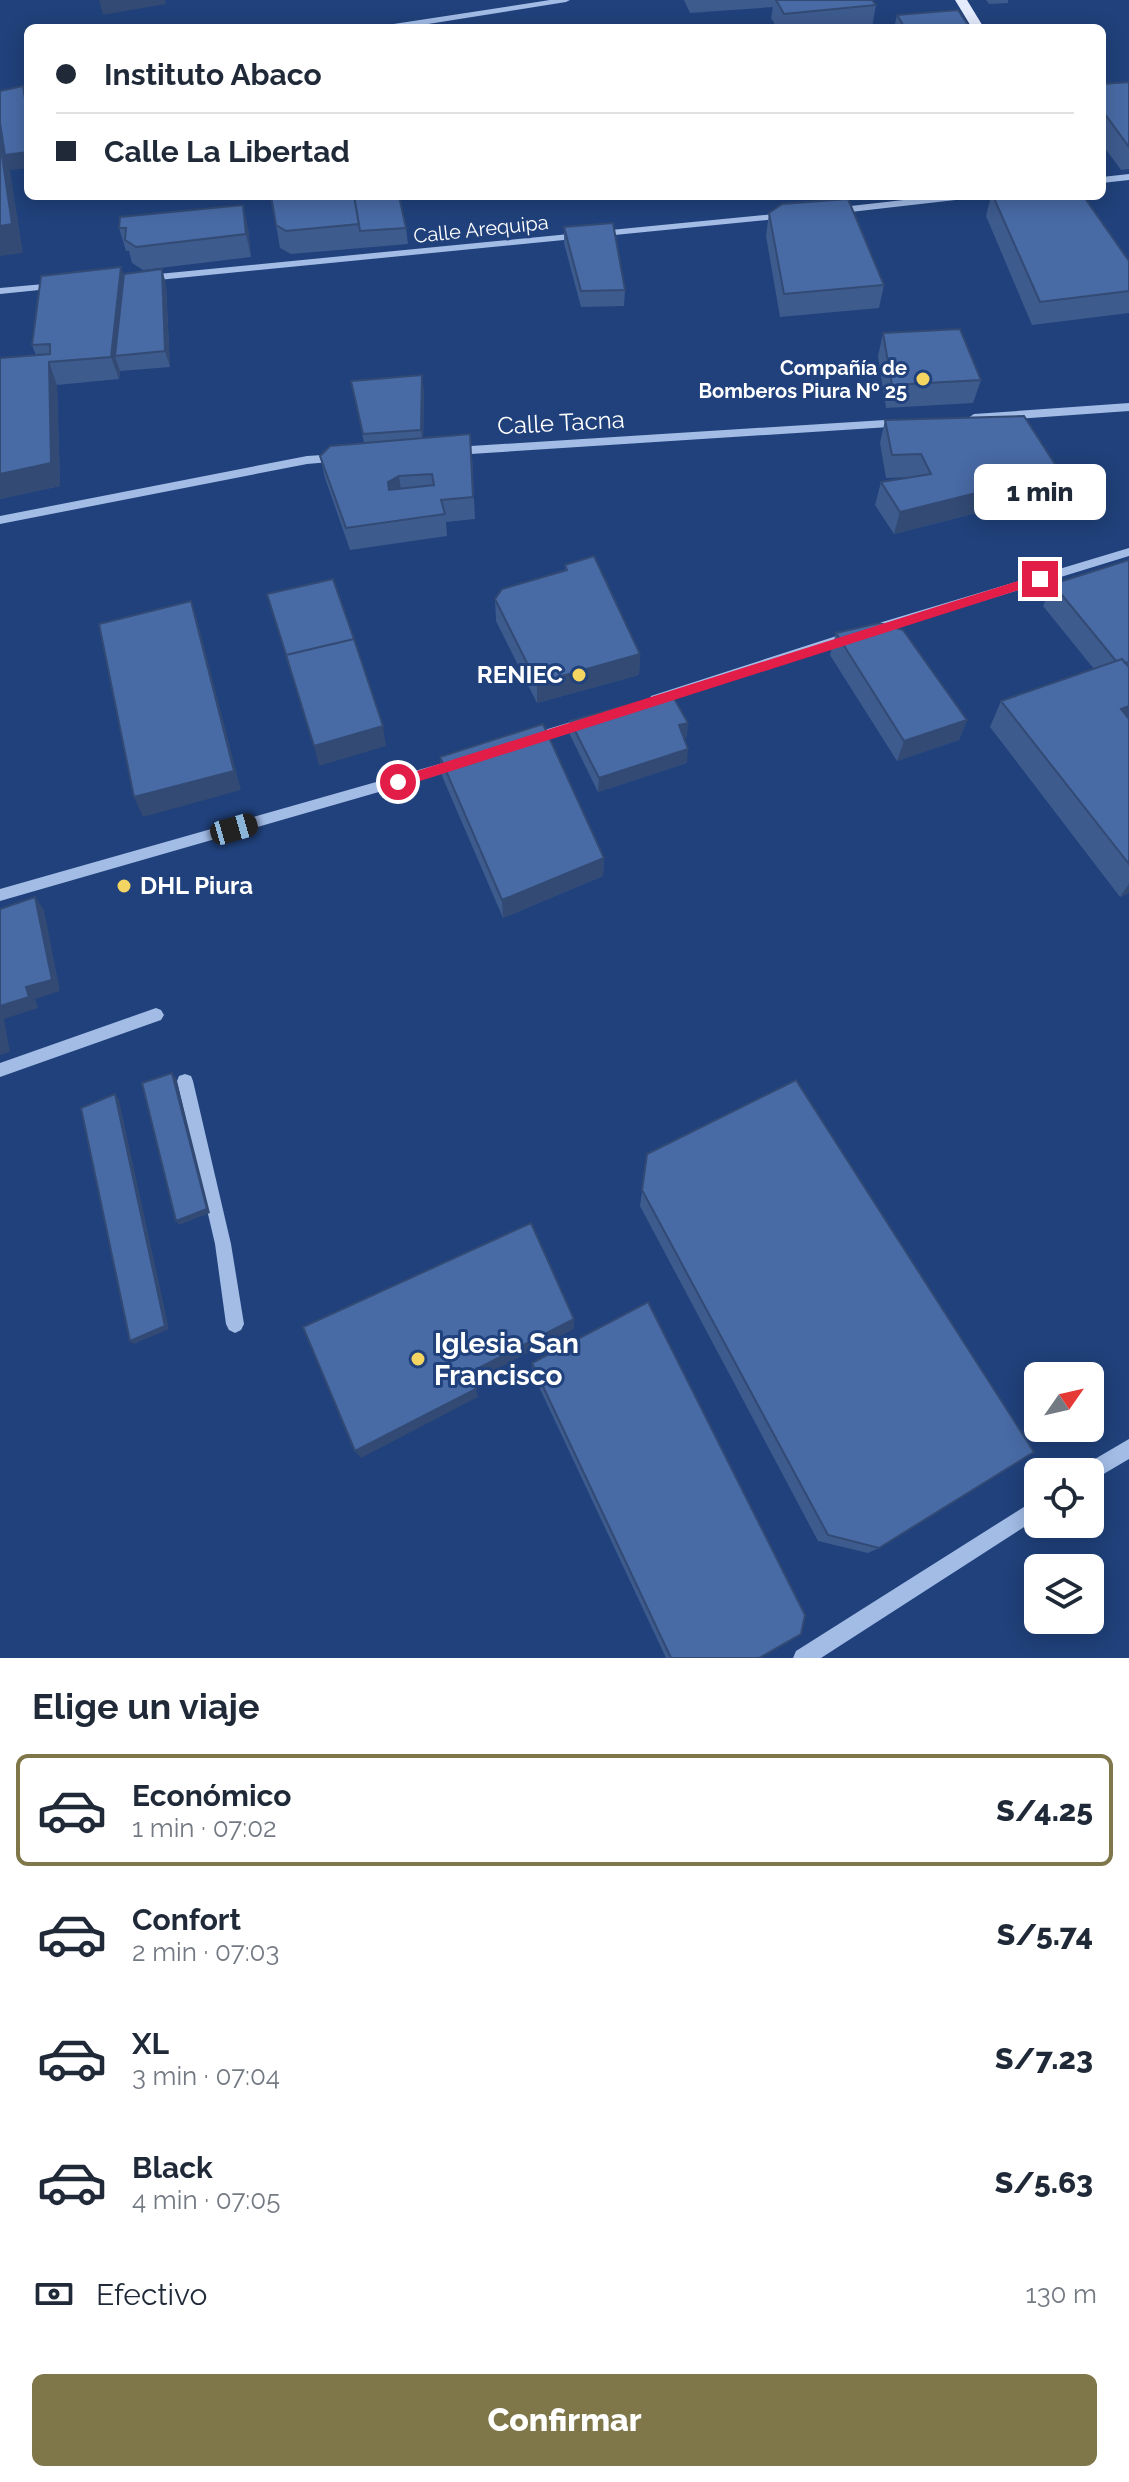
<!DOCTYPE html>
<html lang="es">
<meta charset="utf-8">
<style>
body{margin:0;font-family:Raleway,sans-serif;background:#f6f6f7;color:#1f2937;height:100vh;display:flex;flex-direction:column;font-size:30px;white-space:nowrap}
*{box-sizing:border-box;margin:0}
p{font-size:26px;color:#747a83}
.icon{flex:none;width:44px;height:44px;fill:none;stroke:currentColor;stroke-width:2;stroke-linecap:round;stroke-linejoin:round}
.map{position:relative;height:1658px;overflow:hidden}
.side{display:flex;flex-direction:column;background:#fff;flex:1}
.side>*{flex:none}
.banner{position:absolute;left:24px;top:24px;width:1082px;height:176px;border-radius:12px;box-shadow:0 4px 20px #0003;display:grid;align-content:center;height:176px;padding:0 32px;background:#fff}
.needle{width:52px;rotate:56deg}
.fabs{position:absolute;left:1024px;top:1362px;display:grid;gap:16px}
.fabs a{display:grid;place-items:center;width:80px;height:80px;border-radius:12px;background:#fff;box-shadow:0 4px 20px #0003;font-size:40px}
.end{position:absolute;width:36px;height:36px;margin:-18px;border:10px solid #e11d48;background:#fff;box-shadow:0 0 0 4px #fff}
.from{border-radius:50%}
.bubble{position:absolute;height:56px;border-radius:12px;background:#fff;box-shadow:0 4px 20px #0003;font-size:26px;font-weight:800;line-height:56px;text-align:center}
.car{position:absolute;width:24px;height:48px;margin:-24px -12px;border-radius:10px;box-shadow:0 0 6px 2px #0007;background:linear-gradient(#222 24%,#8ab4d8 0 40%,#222 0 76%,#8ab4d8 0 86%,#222 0)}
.banner b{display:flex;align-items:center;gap:28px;height:76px;font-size:30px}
.banner b+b{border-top:2px solid #e0e1e3}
.banner i{width:20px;height:20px;background:#1f2937}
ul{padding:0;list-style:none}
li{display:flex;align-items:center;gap:24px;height:112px;margin:0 16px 12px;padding:0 16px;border:4px solid transparent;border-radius:12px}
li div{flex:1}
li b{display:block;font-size:30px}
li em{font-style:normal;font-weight:800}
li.active{border-color:#7f764a}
li>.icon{width:72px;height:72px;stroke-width:1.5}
h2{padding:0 32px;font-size:36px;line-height:96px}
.pay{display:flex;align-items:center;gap:20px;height:88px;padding:0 32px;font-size:30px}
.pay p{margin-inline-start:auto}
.button{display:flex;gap:16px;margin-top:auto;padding:16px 32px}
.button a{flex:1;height:92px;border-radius:12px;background:#7f764a;color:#fff;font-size:32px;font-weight:800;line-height:92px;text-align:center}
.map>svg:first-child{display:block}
</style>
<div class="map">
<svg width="1129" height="1658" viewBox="0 0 1129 1658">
<rect width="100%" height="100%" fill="#20417b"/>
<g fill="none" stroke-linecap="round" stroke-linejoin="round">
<!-- minor -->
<path fill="#a2bce6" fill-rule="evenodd" d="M550,0H570L566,2L403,28H383L387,25Z
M1129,174V180L1102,183V177Z
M939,196H969L964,199L833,214L828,211L833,208Z
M784,213L787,214V218L148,281L143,278L148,275Z
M55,283L60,286L59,288L0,294V288Z
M1129,403V411L974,422L968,418L974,414Z
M901,419L905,420V426L455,455L449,451L455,447Z
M338,454L342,455V461L307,464L0,524V516L307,456Z
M1129,548V556L869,636L863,631L869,626Z
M849,632L853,634L855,637L853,640L656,705L649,700L651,696Z
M587,717L592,718L594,722L592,726L530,745L523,740L525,736Z
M457,759L462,760L464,764L462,768L0,901V889Z
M156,1008L161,1010L164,1015L161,1020L0,1077V1063Z
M185,1074L191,1076L193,1081L231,1244L244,1324L241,1330L235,1333L229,1330L226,1324L215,1244L177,1081L179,1076Z
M1129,1439V1459L1090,1482V1472H1081L1083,1466Z
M1038,1498V1518L821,1658H793L796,1651Z"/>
<!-- major -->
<path fill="#e3ebfd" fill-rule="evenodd" d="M955,0H967L984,28H972Z"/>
</g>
<!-- wall -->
<path fill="#3e5b8e" d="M684,0H872L876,5L872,28H777L771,18L773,7L690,13Z
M986,0H1008V3L989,4Z
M897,15L970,28H894Z
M1129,82V169L1121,170L1102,144V84Z
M271,196L406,228L408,244L291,254L280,248Z
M783,196H850L792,200Z
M991,196H1083L1129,261V313L1032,325L986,216Z
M769,213L884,285L879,308L780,317L766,236Z
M564,227L625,290L624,306L581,307L564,243Z
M119,228H248L251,257L143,270L132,263L129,251H126Z
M162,269L166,285L170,367L120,371L119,379L57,385L60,486L0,499V358L36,355L32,345L124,274Z
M883,333L981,380L973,403L886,408L878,356Z
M351,381L424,391L423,438L472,456L475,519L446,522L447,536L350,550L325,478L320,456L364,443Z
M885,420L1051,494L894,534L875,505L881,482L914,477L886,478L880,443Z
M1129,560V893L1120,897L990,727L1001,701L1094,669L1043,606L1053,584Z
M565,565L640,654L639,675L537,703L496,621L495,599L565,571Z
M836,633L967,720L959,740L897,761L830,655Z
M570,721L687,737L684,738L687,763L598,792L570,735Z
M440,757L604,858L603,876L503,918L442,776Z
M647,1154L879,1548L868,1553L818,1541L640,1206Z
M532,1363L759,1658H666L533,1374Z"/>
<!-- shaded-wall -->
<path fill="#324a74" d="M99,0H165L166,4L103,15Z
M23,86L28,100V117Z
M0,111L28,152V168L10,170L23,253L0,256Z
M243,205L248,228L251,257L246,234Z
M121,267L129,290L115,356L120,371L119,379L111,357Z
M162,269L166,285L170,367L165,351Z
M49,362L57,385L60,486L0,499V474Z
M422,375L424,391L423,446L421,430Z
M1060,472L1051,494L894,534L900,512Z
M399,476L402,498L391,505L388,482Z
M191,601L198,623L241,790L143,817L134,797Z
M640,654L639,675L537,703V683Z
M1129,706V726L1121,709Z
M967,720L959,740L897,761L904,741Z
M688,723L687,737L677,740L679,725Z
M383,726L386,746L319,766L314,746Z
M688,749L687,763L598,792L599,778Z
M604,858L603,876L503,918L502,900Z
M1129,884V893L1120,897Z
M35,897L44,910L60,991L35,999L38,1008L4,1019L10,1052L0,1055V1006L26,987Z
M172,1073L176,1078L210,1213L179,1225L176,1221Z
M115,1094L119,1100L169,1329L134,1344L130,1341Z
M574,1319V1329L472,1382L469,1373Z
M476,1389L478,1397L361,1458L355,1451Z"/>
<!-- building -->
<path fill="#486aa5" stroke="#324a74" stroke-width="2" fill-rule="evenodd" d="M776,0H872L876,5L784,14Z
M958,10L970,28H905L897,15Z
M1129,82V147L1102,110V84Z
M23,86L28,117V152L5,155L0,123V91Z
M0,142L12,224L0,226Z
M271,196H354L359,224L286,231L276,225Z
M354,196H399L406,228L360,231Z
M993,196L1084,197L1129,261V291L1040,302Z
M848,199L884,285L784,294L769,213L782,204Z
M243,205L246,234L136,247L125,240L126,228H119L120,217Z
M613,223L625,290L581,291L564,227Z
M121,267L111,357L49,362L51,463L0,474V358L50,354V344L32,345L41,276Z
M162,269L165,351L115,356L124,274Z
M960,329L981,380L892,385L883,333Z
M422,375L421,430L363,434L351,381Z
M1024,416L1060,472L900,512L881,482L931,474L921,454L892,455L885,420Z
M470,434L473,497L441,500L445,514L346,528L320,456L330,446ZM432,474L434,485L389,490L388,482L399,476Z
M594,556L640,654L537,683L495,599L502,589L567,570L565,565Z
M1129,560V662L1125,663L1122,659L1116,661L1053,584Z
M333,579L354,639L286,655L288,661L267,594Z
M191,601L234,771L134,797L99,624Z
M879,623L903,630L967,720L904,741L836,633Z
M354,639L383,726L314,746L286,655Z
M1122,659L1129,667V706L1121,709L1129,719V864L1001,701Z
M671,693L688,723L679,725L688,749L599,778L570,721Z
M543,724L604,858L502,900L440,757Z
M35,897L52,980L26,987L29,997L0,1006V909Z
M172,1073L207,1209L176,1221L142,1083Z
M796,1080L1034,1452L879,1548L828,1535L642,1190L647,1154Z
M115,1094L165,1326L130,1341L81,1108Z
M531,1223L574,1319L469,1373L476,1389L355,1451L303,1327Z
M648,1302L805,1615L801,1634L759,1658H671L532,1363Z"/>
<!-- route -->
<path fill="#e11d48" d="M1040,574L1044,576V582L398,788L391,782L398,777Z"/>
<!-- markers -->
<g fill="#f4d562" stroke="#20417b" stroke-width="3">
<circle cx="923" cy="379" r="8"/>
<circle cx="579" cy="675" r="8"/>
<circle cx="124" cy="886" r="8"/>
<circle cx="418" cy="1359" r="8"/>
</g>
<g text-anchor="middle" stroke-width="6" stroke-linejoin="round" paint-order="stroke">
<!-- far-street labels -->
<g font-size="20" fill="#fff" stroke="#20417b">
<text transform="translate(481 229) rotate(-6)" y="7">Calle Arequipa</text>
</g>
<!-- far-poi labels -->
<g font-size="20" font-weight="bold" fill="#fff" stroke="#20417b" text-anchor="end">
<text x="907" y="375">Compañía de<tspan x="907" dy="23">Bomberos Piura Nº 25</tspan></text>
</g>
<!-- street labels -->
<g font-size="24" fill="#fff" stroke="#20417b">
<text transform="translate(561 423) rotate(-3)" y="8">Calle Tacna</text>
</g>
<!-- poi labels -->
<g font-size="24" font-weight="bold" fill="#fff" stroke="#20417b" text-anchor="end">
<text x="563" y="683">RENIEC</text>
<text x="140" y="894" text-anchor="start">DHL Piura</text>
</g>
<!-- near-poi labels -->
<g font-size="28" font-weight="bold" fill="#fff" stroke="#20417b" text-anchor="start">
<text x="434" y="1353">Iglesia San<tspan x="434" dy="32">Francisco</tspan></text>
</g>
</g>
</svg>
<div class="fabs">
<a><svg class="needle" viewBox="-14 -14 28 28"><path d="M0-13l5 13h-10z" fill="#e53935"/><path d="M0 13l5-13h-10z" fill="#747a83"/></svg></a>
<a><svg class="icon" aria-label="locate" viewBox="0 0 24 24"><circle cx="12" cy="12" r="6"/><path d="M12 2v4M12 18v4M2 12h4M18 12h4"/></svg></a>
<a><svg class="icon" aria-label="layers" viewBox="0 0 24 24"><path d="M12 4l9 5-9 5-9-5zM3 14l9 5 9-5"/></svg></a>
</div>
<i class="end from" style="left:398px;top:782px"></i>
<i class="end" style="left:1040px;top:579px"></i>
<div class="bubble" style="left:974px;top:464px;width:132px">1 min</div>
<i class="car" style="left:234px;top:829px;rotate:74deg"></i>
<div class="banner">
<b><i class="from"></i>Instituto Abaco</b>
<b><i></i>Calle La Libertad</b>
</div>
</div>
<section class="side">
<h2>Elige un viaje</h2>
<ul>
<li class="active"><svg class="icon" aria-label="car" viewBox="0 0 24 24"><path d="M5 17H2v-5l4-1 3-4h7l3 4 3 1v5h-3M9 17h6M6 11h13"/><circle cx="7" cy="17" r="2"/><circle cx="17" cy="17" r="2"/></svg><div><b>Económico</b><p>1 min · 07:02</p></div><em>S/4.25</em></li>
<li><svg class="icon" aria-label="car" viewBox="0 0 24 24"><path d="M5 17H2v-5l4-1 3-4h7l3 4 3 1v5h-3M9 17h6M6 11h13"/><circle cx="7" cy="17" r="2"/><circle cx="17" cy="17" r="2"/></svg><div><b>Confort</b><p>2 min · 07:03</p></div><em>S/5.74</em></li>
<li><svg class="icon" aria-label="car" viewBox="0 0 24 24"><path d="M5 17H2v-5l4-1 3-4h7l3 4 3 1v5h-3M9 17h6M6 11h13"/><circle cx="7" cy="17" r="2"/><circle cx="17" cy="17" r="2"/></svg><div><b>XL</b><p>3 min · 07:04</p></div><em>S/7.23</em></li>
<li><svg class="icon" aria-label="car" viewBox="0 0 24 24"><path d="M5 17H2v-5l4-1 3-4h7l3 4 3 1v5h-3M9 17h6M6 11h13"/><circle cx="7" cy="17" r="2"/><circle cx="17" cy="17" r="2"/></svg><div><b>Black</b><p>4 min · 07:05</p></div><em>S/5.63</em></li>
</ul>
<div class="pay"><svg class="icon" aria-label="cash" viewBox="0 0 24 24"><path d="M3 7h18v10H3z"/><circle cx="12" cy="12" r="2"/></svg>Efectivo<p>130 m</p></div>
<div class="button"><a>Confirmar</a></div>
</section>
